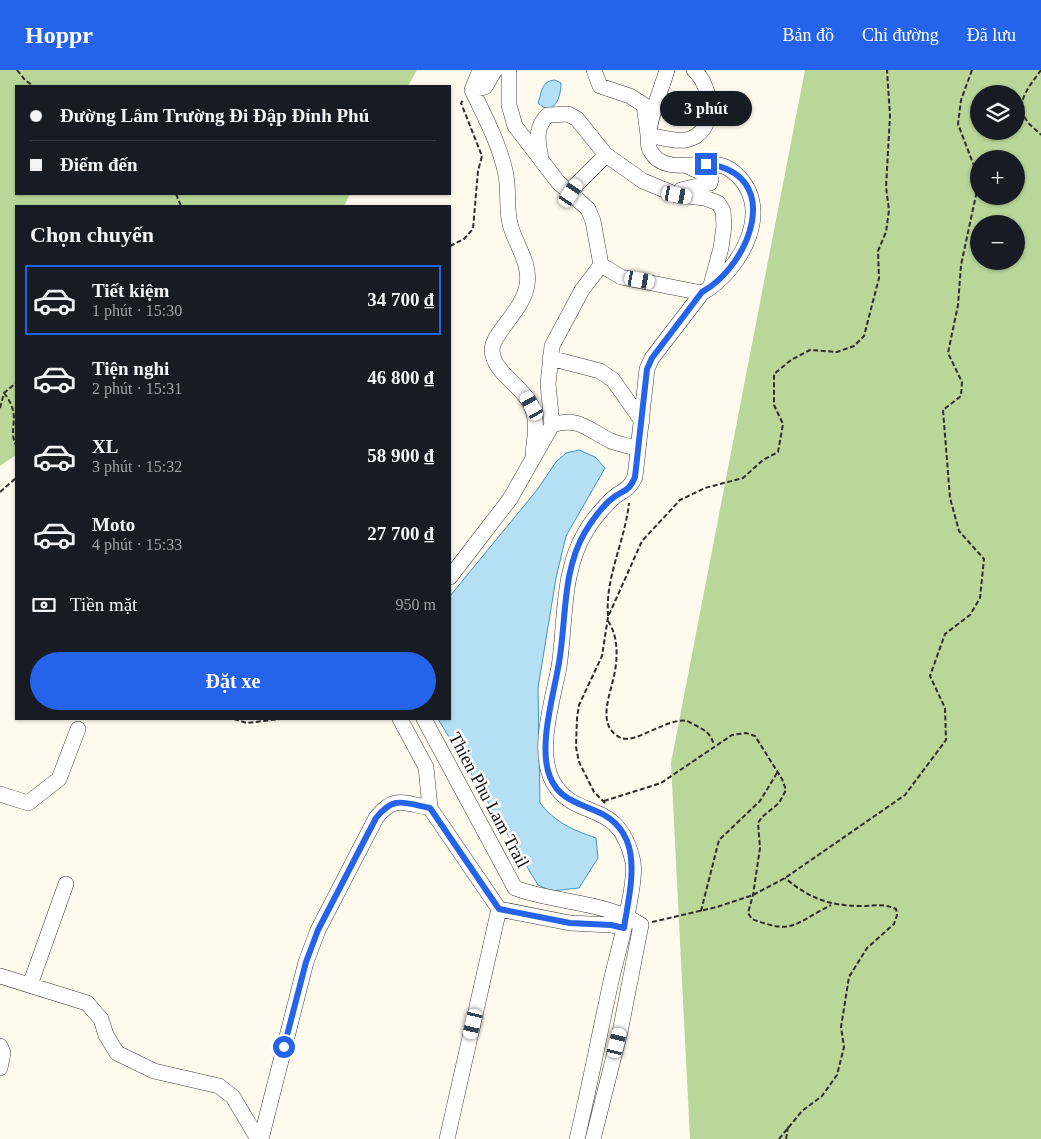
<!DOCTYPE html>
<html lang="vi">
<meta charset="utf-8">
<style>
body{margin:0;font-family:"Times New Roman",serif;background:#20242c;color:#f1f3f6;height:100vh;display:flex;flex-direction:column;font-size:19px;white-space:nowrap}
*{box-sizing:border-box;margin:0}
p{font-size:16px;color:#9ea1a6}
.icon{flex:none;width:28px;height:28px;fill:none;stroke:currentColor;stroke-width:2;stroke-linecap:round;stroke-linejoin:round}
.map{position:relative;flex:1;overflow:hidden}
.side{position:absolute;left:15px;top:135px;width:436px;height:515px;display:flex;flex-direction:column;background:#171b24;border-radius:0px;box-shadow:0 1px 4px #0004}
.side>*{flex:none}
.guide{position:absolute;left:15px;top:15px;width:436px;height:110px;border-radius:0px;box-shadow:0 1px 4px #0004;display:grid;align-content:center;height:110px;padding:0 15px;background:#171b24}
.fabs{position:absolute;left:970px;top:15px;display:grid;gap:10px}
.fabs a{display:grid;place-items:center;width:55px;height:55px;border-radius:50%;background:#171b24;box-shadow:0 1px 4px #0004;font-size:25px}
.end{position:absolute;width:22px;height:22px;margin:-11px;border:6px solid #2563eb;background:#fff;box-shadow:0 0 0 2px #fff}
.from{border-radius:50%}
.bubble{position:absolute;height:35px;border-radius:18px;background:#171b24;box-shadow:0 1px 4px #0004;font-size:16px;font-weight:800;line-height:35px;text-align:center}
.car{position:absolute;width:15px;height:30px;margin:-15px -8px;border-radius:6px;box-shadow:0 0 4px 1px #0007;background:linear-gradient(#fff 24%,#345 0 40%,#fff 0 76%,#345 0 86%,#fff 0)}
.guide b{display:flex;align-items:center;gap:18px;height:48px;font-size:19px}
.guide b+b{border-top:1px solid #363941}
.guide i{width:12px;height:12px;background:#f1f3f6}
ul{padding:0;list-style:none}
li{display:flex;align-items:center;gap:15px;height:70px;margin:0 10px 8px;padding:0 5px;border:2px solid transparent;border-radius:0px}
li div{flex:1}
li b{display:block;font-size:19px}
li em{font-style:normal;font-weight:800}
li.current{border-color:#2563eb}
li>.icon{width:45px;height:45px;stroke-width:1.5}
h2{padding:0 15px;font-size:22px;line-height:60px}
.pay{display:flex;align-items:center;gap:12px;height:55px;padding:0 15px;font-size:19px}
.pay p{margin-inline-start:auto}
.primary-button{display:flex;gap:10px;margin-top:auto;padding:10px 15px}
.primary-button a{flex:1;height:58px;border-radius:30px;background:#2563eb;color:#fff;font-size:20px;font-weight:800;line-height:58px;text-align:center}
header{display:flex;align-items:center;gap:30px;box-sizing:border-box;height:70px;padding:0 25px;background:#2563eb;color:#fff}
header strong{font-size:24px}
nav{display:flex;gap:28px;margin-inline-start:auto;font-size:18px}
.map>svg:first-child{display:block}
</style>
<header>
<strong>Hoppr</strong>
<nav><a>Bản đồ</a><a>Chỉ đường</a><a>Đã lưu</a></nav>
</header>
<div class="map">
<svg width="1041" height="1069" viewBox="0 0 1041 1069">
<rect width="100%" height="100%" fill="#fefaee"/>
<!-- forest -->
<path fill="#b8d799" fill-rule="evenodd" d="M0,0H417L408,16H16V124H350L344,136H16V385L0,396Z
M805,0H1041V1069H690L671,693ZM979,24H1016V61H979ZM979,89H1016V126H979ZM979,154H1016V191H979Z"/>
<!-- water -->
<path fill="#b5dff3" stroke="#3f97c7" d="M555,10L561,13C561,27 554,48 538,33C542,22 541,11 555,10Z
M579,380L595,387L605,398L566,466L556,508L538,618L540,733C556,753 573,760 596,768L598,788L579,818L551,821L538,815L438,649H450V526L537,420L556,392L566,383Z"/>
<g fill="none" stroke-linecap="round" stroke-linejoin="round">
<defs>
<path id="minor" d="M594,0L600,16L630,26L644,35L648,65C660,67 674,72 686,70C718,63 713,17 694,0
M472,20C485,47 500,75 506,105C509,121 506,137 510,154C515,174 531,193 527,215C523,241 492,263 492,280C493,303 522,315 531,335C538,350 535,367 533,383
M472,20L485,17L495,0
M472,20L480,0
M541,89C538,72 534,58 548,45L568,44L577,49L606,85L643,111L677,125L705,128L718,133L723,141L724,156L721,178L711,215
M571,123L577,114L606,85
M678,124L681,120L710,113L711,109L705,104L689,97
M601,195L621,207L702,223
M550,288L600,301L613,310L642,351
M552,355C579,346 588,360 611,371C619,374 629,376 638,379
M450,507L510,429L552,355L548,314L552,276L582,220L601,195L593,151L588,139L558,112L515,56L509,35V0
M400,649L426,697L430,738
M424,649L515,818C555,833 605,831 641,855L620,962L593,1069
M0,724L28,733L59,709L78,659
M0,906L87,933L101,949L106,965L117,983L154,1001L219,1016L233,1027L258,1069
M30,915L66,814
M0,976L3,983L0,998
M261,1069L306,892L318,860L376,748C394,725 404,733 430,738L499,839L570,853L611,855L624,858
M447,1069L499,839
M577,1069C590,1015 600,961 612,907C618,882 637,814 633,792C619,726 576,753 553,712C536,681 553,629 559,597C566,552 561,502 586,461C593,449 602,439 612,429C623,419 628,422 635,407L647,299L652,288L702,223C741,201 778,135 731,100C709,84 665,110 650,80C642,64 662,18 667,0"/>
</defs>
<!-- minor casing -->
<use href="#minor" stroke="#404040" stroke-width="16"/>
<!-- path -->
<path stroke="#2f2f2f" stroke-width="2" stroke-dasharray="5 2.5" stroke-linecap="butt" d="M17,0L25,10L33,16
M972,0L961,30L958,54L979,109
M1041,0C1031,15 1013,32 1027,51C1030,56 1037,60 1041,65
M176,124L181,136
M450,176L464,169L473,159L478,101L482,86L461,33L464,29
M4,323C23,347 7,358 16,375
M0,338L4,323L16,313
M0,422L16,408
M608,546C605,507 625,471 629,433
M608,551C619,567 618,591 613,610C609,628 597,657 621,668C636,674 668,647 687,651C690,652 694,655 697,656C707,661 711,665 714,675
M234,649L247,653L280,649
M604,731L661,713L732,665L746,663L755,666L782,709L786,720L779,733L762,747L758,753L760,778L753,825L748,843L752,849C794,865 793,854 831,835
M605,733L594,722L579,692L576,677L577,648L579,635L602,586L608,547L642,471L680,430L705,418L743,408L763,390L778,382L783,354L774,335V304L791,290L810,280L837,282L854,276L864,266L879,208L878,181L886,162L889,140L886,117L890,46L887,0
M701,841L719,770L760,731L777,703
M652,852L717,837L753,825L785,808L905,725L946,670L945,638L930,606L945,564L970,545L980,528L984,489L959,461L950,428L943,340L961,326L962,312L948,283L958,235L961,195L979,111
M779,1069L802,1041L822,1026L837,1005L844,977L841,957L849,907L867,878L894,854L897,845L896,839C883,833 875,836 861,836C829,836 809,828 785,808
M786,1069L788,1057"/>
<!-- minor -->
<use href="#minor" stroke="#fff" stroke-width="15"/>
</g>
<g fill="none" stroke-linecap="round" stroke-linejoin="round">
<!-- route -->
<path stroke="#2563eb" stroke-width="6" d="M284,977L306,892L318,860L376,748C394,725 404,733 430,738L499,839L570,853L611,855L624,858C630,817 647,762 596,741C576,732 559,729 550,707C538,678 553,627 558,598C567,553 561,503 585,462C593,449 603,435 614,427C626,419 629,421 635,407L647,299L652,288L702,222C751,195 785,103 706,94"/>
</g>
<g text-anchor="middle" stroke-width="5" stroke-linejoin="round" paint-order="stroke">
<!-- street labels -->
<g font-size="18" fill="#0d0d0d" stroke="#fff">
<text transform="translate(489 730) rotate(62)" y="6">Thien Phu Lam Trail</text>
</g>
</g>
</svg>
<div class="fabs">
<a><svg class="icon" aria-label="layers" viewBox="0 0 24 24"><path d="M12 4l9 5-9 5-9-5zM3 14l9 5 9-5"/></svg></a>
<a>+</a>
<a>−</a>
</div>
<i class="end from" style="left:284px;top:977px"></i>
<i class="end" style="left:706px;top:94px"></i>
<div class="bubble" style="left:660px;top:21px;width:92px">3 phút</div>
<i class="car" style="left:571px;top:123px;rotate:33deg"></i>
<i class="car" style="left:677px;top:125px;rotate:100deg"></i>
<i class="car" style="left:640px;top:210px;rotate:100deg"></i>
<i class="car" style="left:532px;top:336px;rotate:331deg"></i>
<i class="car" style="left:473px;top:954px;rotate:193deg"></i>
<i class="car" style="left:617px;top:973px;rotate:14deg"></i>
<div class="guide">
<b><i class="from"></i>Đường Lâm Trường Đi Đập Đỉnh Phú</b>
<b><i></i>Điểm đến</b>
</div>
<section class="side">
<h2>Chọn chuyến</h2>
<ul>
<li class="current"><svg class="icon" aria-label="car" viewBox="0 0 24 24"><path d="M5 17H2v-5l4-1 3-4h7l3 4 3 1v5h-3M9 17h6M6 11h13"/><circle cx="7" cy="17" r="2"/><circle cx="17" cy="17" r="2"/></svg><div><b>Tiết kiệm</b><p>1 phút · 15:30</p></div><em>34 700 ₫</em></li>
<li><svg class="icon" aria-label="car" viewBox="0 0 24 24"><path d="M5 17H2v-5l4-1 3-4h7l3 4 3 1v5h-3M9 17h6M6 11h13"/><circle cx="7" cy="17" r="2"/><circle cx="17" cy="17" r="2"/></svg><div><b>Tiện nghi</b><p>2 phút · 15:31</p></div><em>46 800 ₫</em></li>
<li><svg class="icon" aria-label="car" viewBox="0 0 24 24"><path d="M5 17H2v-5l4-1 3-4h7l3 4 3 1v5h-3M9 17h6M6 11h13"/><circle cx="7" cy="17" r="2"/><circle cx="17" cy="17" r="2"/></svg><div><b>XL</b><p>3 phút · 15:32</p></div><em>58 900 ₫</em></li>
<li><svg class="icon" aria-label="car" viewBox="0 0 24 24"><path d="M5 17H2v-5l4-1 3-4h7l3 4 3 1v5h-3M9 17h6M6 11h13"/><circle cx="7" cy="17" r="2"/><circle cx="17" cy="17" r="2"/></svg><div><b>Moto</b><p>4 phút · 15:33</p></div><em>27 700 ₫</em></li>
</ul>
<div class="pay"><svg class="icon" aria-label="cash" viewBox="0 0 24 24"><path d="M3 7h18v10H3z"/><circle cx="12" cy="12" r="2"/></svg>Tiền mặt<p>950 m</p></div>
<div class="primary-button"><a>Đặt xe</a></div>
</section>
</div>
